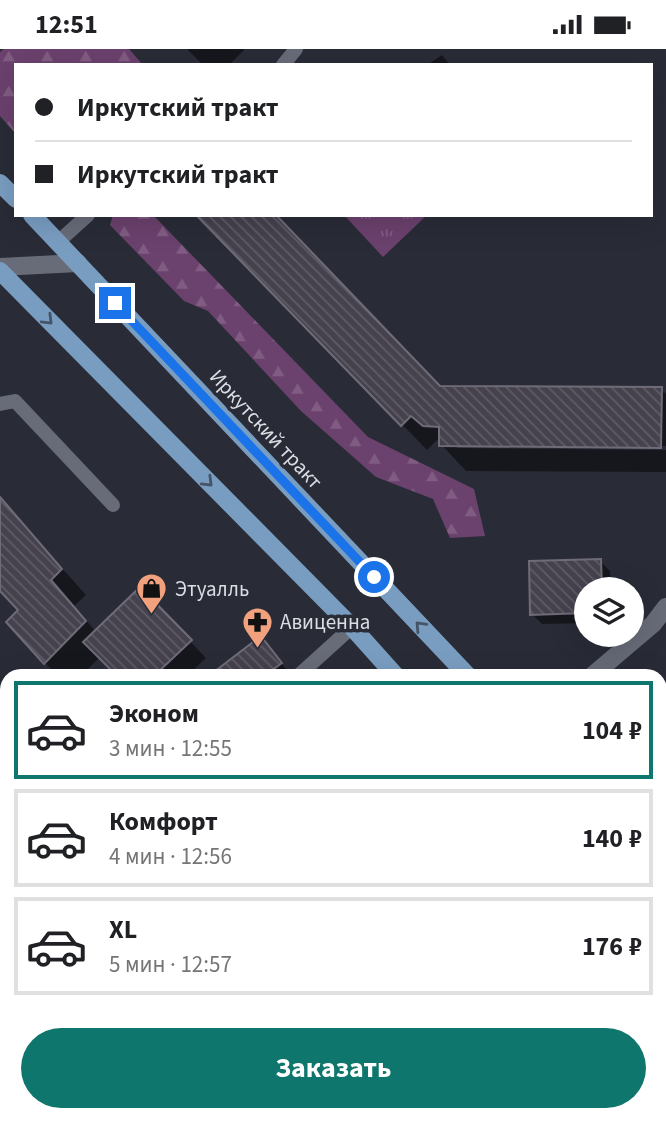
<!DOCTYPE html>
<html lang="ru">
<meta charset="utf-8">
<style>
body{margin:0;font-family:"Source Sans 3",sans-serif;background:#f6f6f6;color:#202124;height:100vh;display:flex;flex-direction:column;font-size:26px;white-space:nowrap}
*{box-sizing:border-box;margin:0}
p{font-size:23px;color:#757577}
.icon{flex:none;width:38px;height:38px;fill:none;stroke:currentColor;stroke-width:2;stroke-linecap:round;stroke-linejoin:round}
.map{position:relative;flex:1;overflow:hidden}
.sheet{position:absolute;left:0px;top:620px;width:667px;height:453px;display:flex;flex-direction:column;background:#fff;border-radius:21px 21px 0 0;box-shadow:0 7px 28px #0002}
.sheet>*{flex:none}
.top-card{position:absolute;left:14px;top:14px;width:639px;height:154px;border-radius:0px;box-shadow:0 7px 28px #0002;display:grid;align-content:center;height:154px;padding:0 21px;background:#fff}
.fabs{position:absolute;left:574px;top:528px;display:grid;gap:14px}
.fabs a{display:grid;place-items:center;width:70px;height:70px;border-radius:50%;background:#fff;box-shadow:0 7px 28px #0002;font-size:35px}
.end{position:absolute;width:32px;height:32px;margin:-16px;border:9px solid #1a73e8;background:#fff;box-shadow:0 0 0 4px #fff}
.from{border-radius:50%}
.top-card b{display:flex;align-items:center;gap:24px;height:66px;font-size:26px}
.top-card b+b{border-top:2px solid #e0e0e0}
.top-card i{width:18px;height:18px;background:#202124}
ul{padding:12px 0 0;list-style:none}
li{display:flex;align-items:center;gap:21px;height:98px;margin:0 14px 10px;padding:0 7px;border:4px solid #e0e0e0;border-radius:0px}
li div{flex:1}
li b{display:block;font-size:26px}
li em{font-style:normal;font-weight:700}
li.selected{border-color:#0f766e}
li>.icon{width:63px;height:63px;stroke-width:1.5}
.cta{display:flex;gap:14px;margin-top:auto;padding:14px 21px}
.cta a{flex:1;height:80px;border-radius:42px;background:#0f766e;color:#fff;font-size:28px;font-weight:700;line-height:80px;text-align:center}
.status{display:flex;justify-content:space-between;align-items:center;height:49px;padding:0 35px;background:#fff;direction:ltr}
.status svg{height:19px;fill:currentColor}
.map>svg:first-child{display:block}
</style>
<div class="status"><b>12:51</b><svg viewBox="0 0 49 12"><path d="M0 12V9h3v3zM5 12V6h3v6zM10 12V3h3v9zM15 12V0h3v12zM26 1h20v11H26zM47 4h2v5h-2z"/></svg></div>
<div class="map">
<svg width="666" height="1072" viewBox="0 0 666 1072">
<defs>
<pattern id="grass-tufts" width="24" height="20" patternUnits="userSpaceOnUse" patternTransform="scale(1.75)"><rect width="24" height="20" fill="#6b416d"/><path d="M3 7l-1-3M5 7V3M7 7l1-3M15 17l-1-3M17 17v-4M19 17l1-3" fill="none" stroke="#805c82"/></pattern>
<pattern id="forest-firs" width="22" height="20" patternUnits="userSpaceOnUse" patternTransform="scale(1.75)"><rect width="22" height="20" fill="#6b416d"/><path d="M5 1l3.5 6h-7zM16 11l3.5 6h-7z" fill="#805c82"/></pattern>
<pattern id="building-back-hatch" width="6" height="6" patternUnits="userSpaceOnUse" patternTransform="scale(1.75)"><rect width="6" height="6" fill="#45414d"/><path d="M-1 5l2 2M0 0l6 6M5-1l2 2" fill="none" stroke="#5f5c66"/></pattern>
</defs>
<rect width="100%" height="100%" fill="#292c37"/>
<!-- grass -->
<path fill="url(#grass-tufts)" d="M344,166H427L383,208Z"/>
<!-- forest -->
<path fill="url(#forest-firs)" d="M4,0H129L143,16H16V85L0,67V3Z
M113,166H153L368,388L474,440L485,487L450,489L433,450L376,428L301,362L208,262L184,252L110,176Z"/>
<!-- shadow -->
<path fill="#0007" d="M187,0H245L229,16H203Z
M442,6L450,16H427Z
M198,166L440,338L661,340L666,345V397L454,396L458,399L666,401V423L466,422L437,391L427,401Z
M0,450L86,546L74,557L96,583L140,540L206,609L188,626H118L100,608L82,626H58L45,614L21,561L0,539Z
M600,512L610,522L611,541H586V574L542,575L532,565Z
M261,589L290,625L219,626L216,624Z
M0,769L5,787L0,789Z
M7,854V903L0,906V857Z
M660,1063L666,1072H647L654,1066H660Z
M169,1066H273L267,1072H162Z
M559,1066H601L594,1072H565Z"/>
<!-- building -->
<path fill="url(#building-back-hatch)" stroke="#6f6b78" stroke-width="2" d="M196,166H276L440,337L662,338L661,399L439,397V378L423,377L411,367L401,377Z
M0,448L62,520L51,531L86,572L44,615L6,573L18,561L0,542Z
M601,510L602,541H586V564L530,566L529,512Z
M140,538L192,591L155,626H116L83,593Z
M261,587L282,614L265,626H210Z"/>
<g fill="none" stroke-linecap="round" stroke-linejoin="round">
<!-- lane -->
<path stroke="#686c79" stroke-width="14" d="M283,16L296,0
M58,193L88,166
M0,355L15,352L113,456
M299,626L352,578
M0,823L7,820"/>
<!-- street -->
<path stroke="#686c79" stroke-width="18" d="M593,626L653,575L666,558
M660,747L666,753"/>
<!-- secondary -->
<path stroke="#686c79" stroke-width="18" d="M0,218L78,214"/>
<!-- primary -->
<path stroke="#799dc1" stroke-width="18" d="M0,134L16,150
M32,166L467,626
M0,222L352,578L395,626
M660,846L666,854
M660,927L666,934"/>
</g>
<!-- one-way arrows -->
<defs><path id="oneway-chevron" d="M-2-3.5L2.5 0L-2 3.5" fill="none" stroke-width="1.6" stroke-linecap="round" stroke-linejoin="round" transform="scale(1.75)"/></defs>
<g stroke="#455467">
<use href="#oneway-chevron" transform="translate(48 271) rotate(45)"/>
<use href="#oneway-chevron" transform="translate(208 433) rotate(45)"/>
<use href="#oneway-chevron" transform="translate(420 577) rotate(-133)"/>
</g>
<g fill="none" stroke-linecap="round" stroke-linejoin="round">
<!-- route -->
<path stroke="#1a73e8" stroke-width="9" d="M115,254L374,528"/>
</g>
<!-- icons -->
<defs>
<symbol id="shop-pin" viewBox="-11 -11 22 30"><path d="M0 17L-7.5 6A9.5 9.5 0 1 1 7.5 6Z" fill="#f1a17d" stroke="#292c37"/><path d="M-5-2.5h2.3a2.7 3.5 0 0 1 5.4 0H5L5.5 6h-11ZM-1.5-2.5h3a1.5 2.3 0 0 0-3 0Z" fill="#111"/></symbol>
<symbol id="pharmacy-pin" viewBox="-11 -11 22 30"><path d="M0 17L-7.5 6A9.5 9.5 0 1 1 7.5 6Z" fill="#f1a17d" stroke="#292c37"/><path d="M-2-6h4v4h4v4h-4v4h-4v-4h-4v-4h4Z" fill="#111"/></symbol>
</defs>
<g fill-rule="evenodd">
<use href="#shop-pin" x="134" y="522" width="35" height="47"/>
<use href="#pharmacy-pin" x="240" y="556" width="35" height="47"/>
</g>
<g text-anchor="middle" stroke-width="7" stroke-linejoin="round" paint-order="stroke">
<!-- street labels -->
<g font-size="21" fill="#dbdde4" stroke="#292c37">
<text transform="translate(266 380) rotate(47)" y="7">Иркутский тракт</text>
</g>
<!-- poi labels -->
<g font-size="21" fill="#dbdde4" stroke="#292c37" text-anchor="start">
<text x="175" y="547">Этуалль</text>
<text x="280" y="580">Авиценна</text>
</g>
</g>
</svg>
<div class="fabs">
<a><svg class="icon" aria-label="layers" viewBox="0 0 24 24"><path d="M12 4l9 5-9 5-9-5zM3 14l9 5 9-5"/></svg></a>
</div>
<i class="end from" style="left:374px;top:528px"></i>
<i class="end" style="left:115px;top:254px"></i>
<div class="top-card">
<b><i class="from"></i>Иркутский тракт</b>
<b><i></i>Иркутский тракт</b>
</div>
<section class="sheet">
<ul>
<li class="selected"><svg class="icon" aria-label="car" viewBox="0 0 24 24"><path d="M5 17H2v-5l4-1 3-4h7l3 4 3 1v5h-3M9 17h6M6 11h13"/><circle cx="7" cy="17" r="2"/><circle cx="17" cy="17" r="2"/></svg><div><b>Эконом</b><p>3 мин · 12:55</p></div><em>104 ₽</em></li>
<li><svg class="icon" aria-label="car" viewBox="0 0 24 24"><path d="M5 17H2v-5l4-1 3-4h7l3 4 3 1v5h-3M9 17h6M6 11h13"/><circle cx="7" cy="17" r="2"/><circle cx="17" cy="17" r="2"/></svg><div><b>Комфорт</b><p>4 мин · 12:56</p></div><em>140 ₽</em></li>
<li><svg class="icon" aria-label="car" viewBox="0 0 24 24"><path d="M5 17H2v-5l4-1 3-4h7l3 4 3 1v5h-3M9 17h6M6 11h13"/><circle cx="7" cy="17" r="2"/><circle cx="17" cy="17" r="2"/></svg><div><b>XL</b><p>5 мин · 12:57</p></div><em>176 ₽</em></li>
</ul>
<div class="cta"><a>Заказать</a></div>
</section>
</div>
